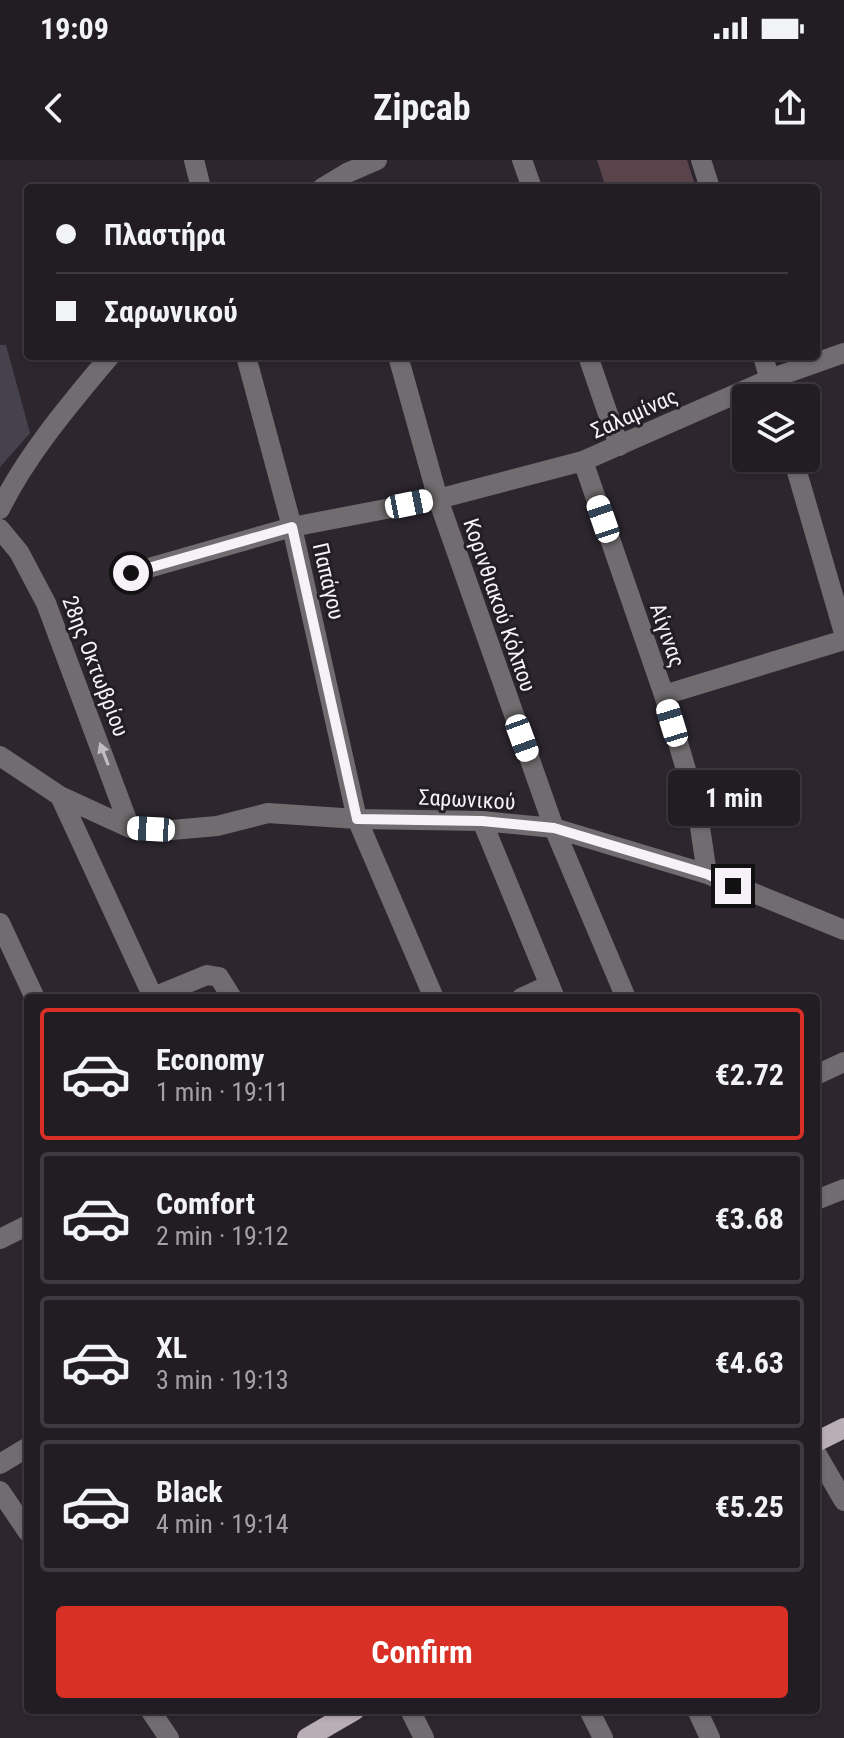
<!DOCTYPE html>
<meta charset="utf-8">
<style>
body{margin:0;font-family:"Roboto Condensed",sans-serif;background:#2e2930;color:#f1f3f6;height:100vh;display:flex;flex-direction:column;font-size:30px;white-space:nowrap}
*{box-sizing:border-box;margin:0}
p{font-size:26px;color:#a2a1a6}
.icon{flex:none;width:44px;height:44px;fill:none;stroke:currentColor;stroke-width:2;stroke-linecap:round;stroke-linejoin:round}
.map{position:relative;flex:1;overflow:hidden}
.side{position:absolute;left:24px;top:834px;width:796px;height:720px;display:flex;flex-direction:column;background:#221c23;border-radius:8px;box-shadow:0 2px 6px #0004,0 0 0 2px #3f3a41}
.side>*{flex:none}
.banner{position:absolute;left:24px;top:24px;width:796px;height:176px;border-radius:8px;box-shadow:0 2px 6px #0004,0 0 0 2px #3f3a41;display:grid;align-content:center;height:176px;padding:0 32px;background:#221c23}
.fabs{position:absolute;left:732px;top:224px;display:grid;gap:16px}
.fabs a{display:grid;place-items:center;width:88px;height:88px;border-radius:8px;background:#221c23;box-shadow:0 2px 6px #0004,0 0 0 2px #3f3a41;font-size:40px}
.end{position:absolute;width:36px;height:36px;margin:-18px;border:10px solid #f6f2f8;background:#111;box-shadow:0 0 0 4px #111}
.from{border-radius:50%}
.bubble{position:absolute;height:56px;border-radius:8px;background:#221c23;box-shadow:0 2px 6px #0004,0 0 0 2px #3f3a41;font-size:26px;font-weight:700;line-height:56px;text-align:center}
.car{position:absolute;width:24px;height:48px;margin:-24px -12px;border-radius:10px;box-shadow:0 0 6px 2px #0007;background:linear-gradient(#fff 24%,#345 0 40%,#fff 0 76%,#345 0 86%,#fff 0)}
.banner b{display:flex;align-items:center;gap:28px;height:76px;font-size:30px}
.banner b+b{border-top:2px solid #3f3a41}
.banner i{width:20px;height:20px;background:#f1f3f6}
ul{padding:14px 0 0;list-style:none}
li{display:flex;align-items:center;gap:24px;height:132px;margin:0 16px 12px;padding:0 16px;border:4px solid #3f3a41;border-radius:8px}
li div{flex:1}
li b{display:block;font-size:30px}
li em{font-style:normal;font-weight:700}
li.on{border-color:#d93025}
li>.icon{width:72px;height:72px;stroke-width:1.5}
.button{display:flex;gap:16px;margin-top:auto;padding:16px 32px}
.button a{flex:1;height:92px;border-radius:8px;background:#d93025;color:#fff;font-size:32px;font-weight:700;line-height:92px;text-align:center}
.status{display:flex;justify-content:space-between;align-items:center;height:56px;padding:0 40px;background:#221c23;direction:ltr}
.status svg{height:22px;fill:currentColor}
header{display:flex;justify-content:space-between;align-items:center;height:104px;padding:0 32px;background:#221c23;font-size:36px;font-weight:700}
.map>svg:first-child{display:block}
</style>
<div class="status"><b>19:09</b><svg viewBox="0 0 49 12"><path d="M0 12V9h3v3zM5 12V6h3v6zM10 12V3h3v9zM15 12V0h3v12zM26 1h20v11H26zM47 4h2v5h-2z"/></svg></div>
<header><svg class="icon" aria-label="back" viewBox="0 0 24 24"><path d="M15 5l-7 7 7 7"/></svg>Zipcab<svg class="icon" aria-label="share" viewBox="0 0 24 24"><path d="M12 15V3M7 8l5-5 5 5M5 13v7h14v-7"/></svg></header>
<div class="map">
<svg width="844" height="1578" viewBox="0 0 844 1578">
<rect width="100%" height="100%" fill="#2d262f"/>
<!-- green -->
<path fill="#5b434c" d="M597,0H687L696,28H606Z"/>
<!-- building -->
<path fill="#45424d" d="M0,185H6L30,273L0,307Z"/>
<g fill="none" stroke-linecap="round" stroke-linejoin="round">
<!-- minor -->
<path stroke="#716c6f" stroke-width="20" d="M194,0L201,28
M522,0L532,28
M701,0L710,28
M322,28L347,13L377,0
M246,196L292,367L357,659L434,838
M398,196L438,339L554,668L626,838
M588,196L619,286
M763,196L775,238
M793,298L844,473
M583,301L664,535L697,647L707,714
M0,349C27,294 70,244 110,196
M0,369L19,392L46,443L130,668
M131,413L292,367L438,339L583,301L770,219L844,193
M664,535L844,480
M0,596L60,636L130,668L172,670L217,666L268,653L357,659L482,661L554,668L707,714L844,770
M60,636L153,837
M482,661L555,838
M0,763L35,838
M151,838L207,815L219,817L232,838
M521,838L549,825
M816,915L844,902
M816,1040L844,1029
M0,1079L28,1065
M816,1293L844,1341
M0,1304L28,1287
M0,1331L28,1372
M150,1550L169,1578
M410,1550L424,1578
M589,1550L603,1578
M697,1550L710,1578"/>
<!-- major -->
<path stroke="#b9aeb6" stroke-width="20" d="M816,1282L844,1268
M307,1578L355,1550"/>
</g>
<!-- one-way arrows -->
<defs><path id="oneway-solid" d="M-6-.8H1V-3.2L6.5 0L1 3.2V.8H-6Z" transform="scale(2)"/></defs>
<use fill="#c1bcc1" href="#oneway-solid" transform="translate(104 594) rotate(-111)"/>
<g fill="none" stroke-linecap="round" stroke-linejoin="round">
<!-- route -->
<path stroke="#f6f2f8" stroke-width="10" d="M131,413L292,367L357,659L482,661L554,668L707,714L733,726"/>
</g>
<g text-anchor="middle" stroke-width="6" stroke-linejoin="round" paint-order="stroke">
<!-- street labels -->
<g font-size="22" fill="#f6f2f8" stroke="#231d25">
<text transform="translate(634 253) rotate(-24)" y="8">Σαλαμίνας</text>
<text transform="translate(329 421) rotate(77)" y="8">Παπάγου</text>
<text transform="translate(500 445) rotate(71)" y="8">Κορινθιακού Κόλπου</text>
<text transform="translate(668 475) rotate(71)" y="8">Αίγινας</text>
<text transform="translate(96 506) rotate(69)" y="8">28ης Οκτωβρίου</text>
<text transform="translate(467 639) rotate(3)" y="8">Σαρωνικού</text>
</g>
</g>
</svg>
<div class="fabs">
<a><svg class="icon" aria-label="layers" viewBox="0 0 24 24"><path d="M12 4l9 5-9 5-9-5zM3 14l9 5 9-5"/></svg></a>
</div>
<i class="end from" style="left:131px;top:413px"></i>
<i class="end" style="left:733px;top:726px"></i>
<div class="bubble" style="left:668px;top:610px;width:132px">1 min</div>
<i class="car" style="left:409px;top:344px;rotate:79deg"></i>
<i class="car" style="left:603px;top:359px;rotate:341deg"></i>
<i class="car" style="left:672px;top:563px;rotate:343deg"></i>
<i class="car" style="left:522px;top:578px;rotate:160deg"></i>
<i class="car" style="left:151px;top:669px;rotate:273deg"></i>
<div class="banner">
<b><i class="from"></i>Πλαστήρα</b>
<b><i></i>Σαρωνικού</b>
</div>
<section class="side">
<ul>
<li class="on"><svg class="icon" aria-label="car" viewBox="0 0 24 24"><path d="M5 17H2v-5l4-1 3-4h7l3 4 3 1v5h-3M9 17h6M6 11h13"/><circle cx="7" cy="17" r="2"/><circle cx="17" cy="17" r="2"/></svg><div><b>Economy</b><p>1 min · 19:11</p></div><em>€2.72</em></li>
<li><svg class="icon" aria-label="car" viewBox="0 0 24 24"><path d="M5 17H2v-5l4-1 3-4h7l3 4 3 1v5h-3M9 17h6M6 11h13"/><circle cx="7" cy="17" r="2"/><circle cx="17" cy="17" r="2"/></svg><div><b>Comfort</b><p>2 min · 19:12</p></div><em>€3.68</em></li>
<li><svg class="icon" aria-label="car" viewBox="0 0 24 24"><path d="M5 17H2v-5l4-1 3-4h7l3 4 3 1v5h-3M9 17h6M6 11h13"/><circle cx="7" cy="17" r="2"/><circle cx="17" cy="17" r="2"/></svg><div><b>XL</b><p>3 min · 19:13</p></div><em>€4.63</em></li>
<li><svg class="icon" aria-label="car" viewBox="0 0 24 24"><path d="M5 17H2v-5l4-1 3-4h7l3 4 3 1v5h-3M9 17h6M6 11h13"/><circle cx="7" cy="17" r="2"/><circle cx="17" cy="17" r="2"/></svg><div><b>Black</b><p>4 min · 19:14</p></div><em>€5.25</em></li>
</ul>
<div class="button"><a>Confirm</a></div>
</section>
</div>
